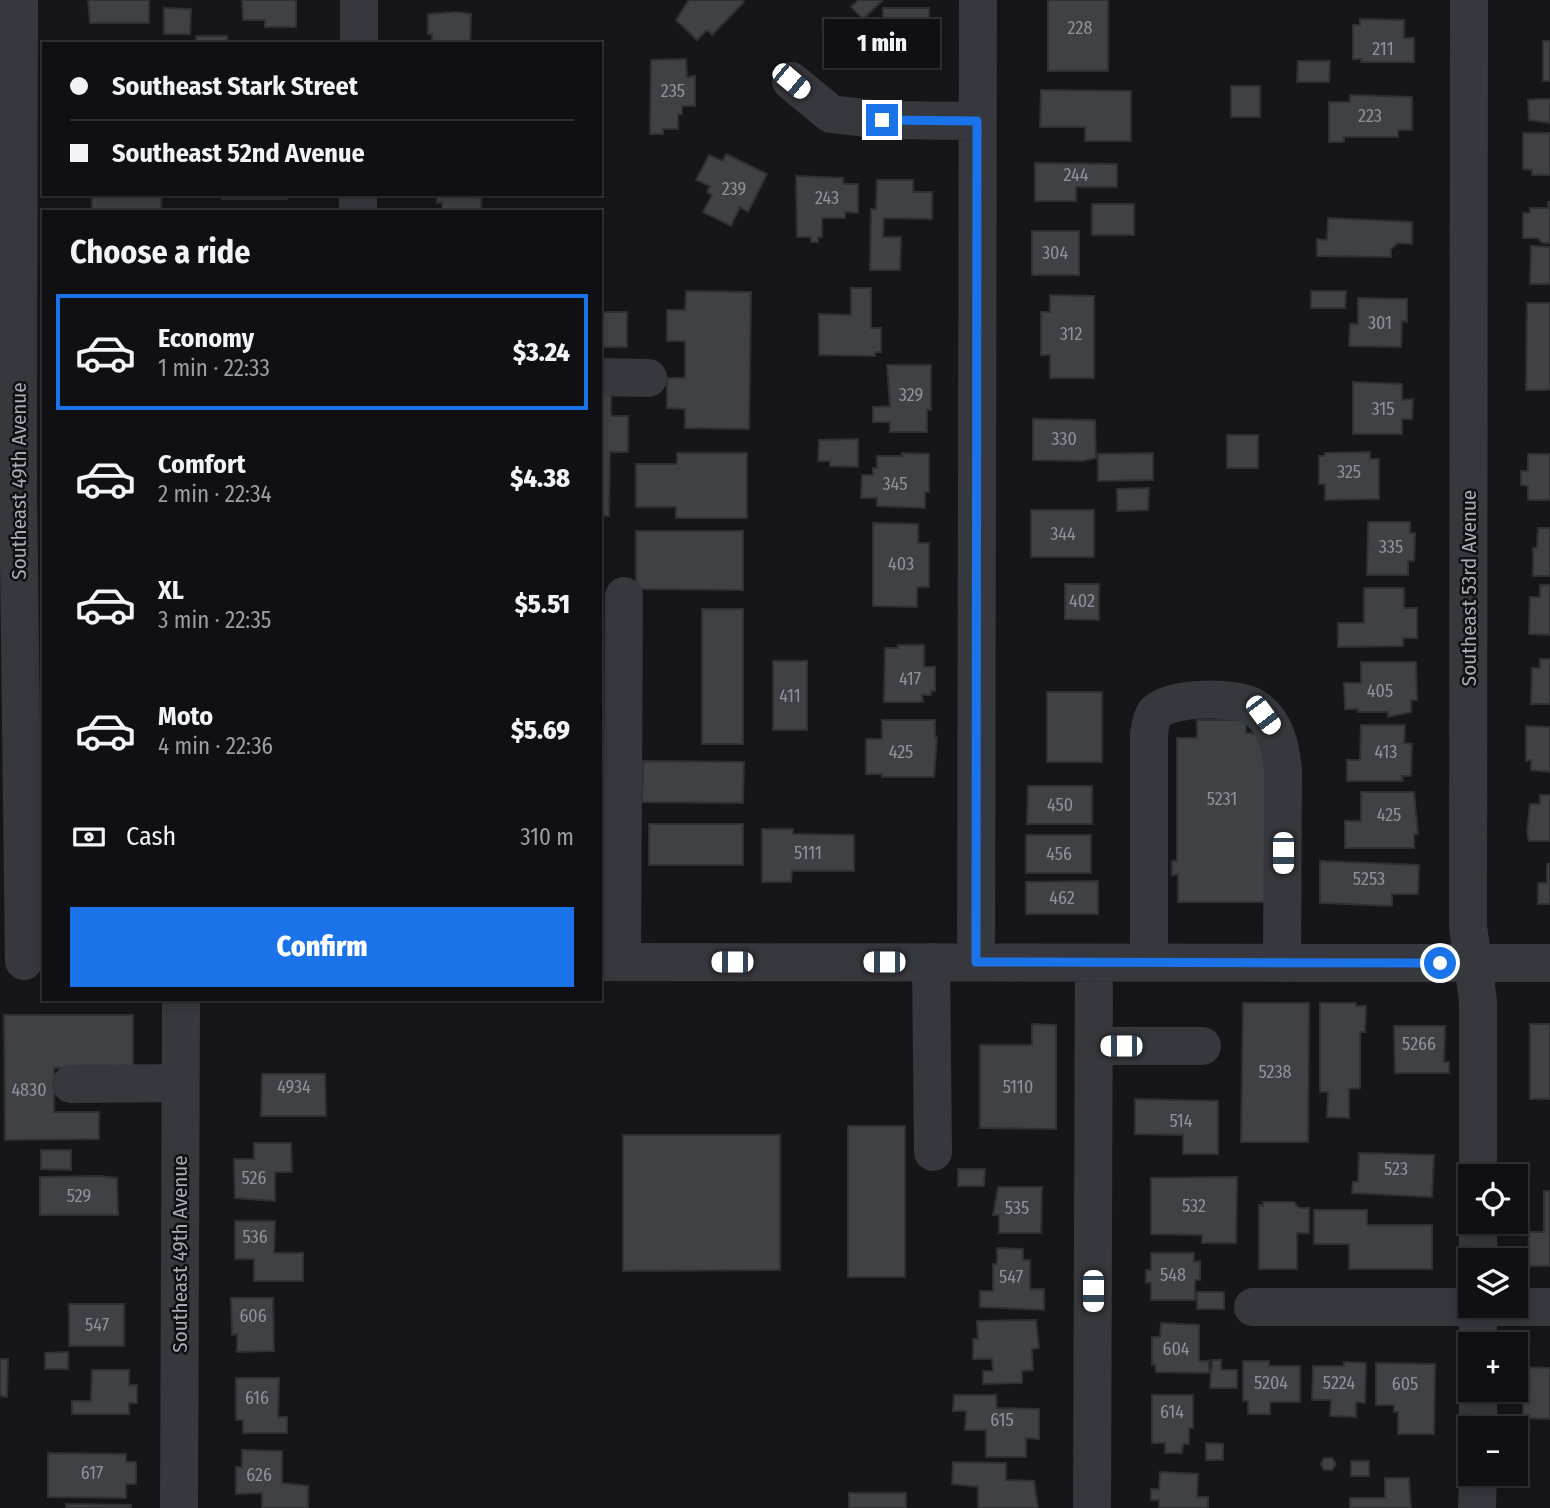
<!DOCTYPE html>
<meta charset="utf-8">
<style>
body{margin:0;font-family:"Fira Sans Condensed",sans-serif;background:#19191b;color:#f1f3f6;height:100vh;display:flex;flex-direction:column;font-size:26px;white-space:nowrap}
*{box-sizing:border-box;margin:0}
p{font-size:23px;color:#9c9d9f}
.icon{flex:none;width:38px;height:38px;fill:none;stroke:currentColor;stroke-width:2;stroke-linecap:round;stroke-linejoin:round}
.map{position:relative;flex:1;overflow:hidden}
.details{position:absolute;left:42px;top:210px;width:560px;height:791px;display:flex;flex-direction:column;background:#101012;border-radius:0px;box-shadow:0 4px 10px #0003,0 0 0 2px #303032}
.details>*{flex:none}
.hud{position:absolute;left:42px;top:42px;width:560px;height:154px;border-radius:0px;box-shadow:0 4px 10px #0003,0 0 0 2px #303032;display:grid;align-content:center;height:154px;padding:0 28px;background:#101012}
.fabs{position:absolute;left:1458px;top:1164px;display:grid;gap:14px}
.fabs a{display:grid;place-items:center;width:70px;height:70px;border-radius:0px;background:#101012;box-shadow:0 4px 10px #0003,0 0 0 2px #303032;font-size:35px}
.end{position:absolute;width:32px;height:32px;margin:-16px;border:9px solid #1a73e8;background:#fff;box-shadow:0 0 0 4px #fff}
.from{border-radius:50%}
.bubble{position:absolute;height:49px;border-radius:0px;background:#101012;box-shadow:0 4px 10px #0003,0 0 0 2px #303032;font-size:23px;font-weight:800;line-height:49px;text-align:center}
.car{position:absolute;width:21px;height:42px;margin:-21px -10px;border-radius:9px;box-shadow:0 0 5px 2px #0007;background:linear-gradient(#fff 24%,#345 0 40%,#fff 0 76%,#345 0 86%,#fff 0)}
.hud b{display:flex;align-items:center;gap:24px;height:66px;font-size:26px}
.hud b+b{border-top:2px solid #303032}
.hud i{width:18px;height:18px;background:#f1f3f6}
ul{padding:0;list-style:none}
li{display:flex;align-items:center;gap:21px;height:116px;margin:0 14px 10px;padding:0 14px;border:4px solid transparent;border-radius:0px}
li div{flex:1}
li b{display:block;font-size:26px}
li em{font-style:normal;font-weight:800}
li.selected{border-color:#1a73e8}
li>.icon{width:63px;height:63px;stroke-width:1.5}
h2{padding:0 28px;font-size:32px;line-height:84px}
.pay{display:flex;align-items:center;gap:18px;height:77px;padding:0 28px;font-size:26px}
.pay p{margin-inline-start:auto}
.primary-button{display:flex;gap:14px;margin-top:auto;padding:14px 28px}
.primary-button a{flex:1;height:80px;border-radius:0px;background:#1a73e8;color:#fff;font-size:28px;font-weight:800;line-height:80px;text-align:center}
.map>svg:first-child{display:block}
</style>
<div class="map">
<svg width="1550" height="1508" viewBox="0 0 1550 1508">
<rect width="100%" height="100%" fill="#161618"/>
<!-- building -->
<path fill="#404145" stroke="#303034" stroke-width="2" d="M88,0H149V23H90Z
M242,0H296V27H265V20H243Z
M689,0H742L744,2L712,35L707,30L697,40L676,20Z
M858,0H883L863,19L851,7Z
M1048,0H1108V71H1048Z
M164,8L191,9L190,34H164Z
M883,8H929V44H912L911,55H889V44H883Z
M456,12L471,14L470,44H432V34H428V14Z
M1360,19L1404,20V38H1414V62H1361V59H1353V25H1360Z
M196,36H227V44H196Z
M1543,41H1550V81H1543Z
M686,59L687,77L695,76V106H682V114H678V129H663V134H650L651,60Z
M1298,61H1330L1329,82H1297Z
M1231,86H1260V117H1231Z
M1041,90L1131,91V141H1085V127H1040Z
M1350,95L1412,97V130H1398V137H1344V142H1329V102H1350Z
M1536,99H1550V123L1529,120L1528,100Z
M1523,133H1550V175H1532V170L1523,169Z
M726,154L767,174L748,212L740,207L731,226L703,212L712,195L707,192L710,186L696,180L709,155L723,161Z
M1035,163L1117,164V187H1076V201H1035Z
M796,176L843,178V184H858V213L845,212V218H822V237H818V242H811V237H797Z
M877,180H913V192H932V219L884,218L883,237H901L900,270H870L871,209H876Z
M92,194H161V212H92Z
M222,194H287V199H222Z
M437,194H475V198H481V212H442V202L437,203Z
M1548,202H1550V243H1542L1538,238H1523V213H1530V208H1548Z
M1092,204H1134V235H1092Z
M1328,218L1412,222V244L1398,243L1391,249V257L1317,256V239L1327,240Z
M1032,231H1079V275H1032Z
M1531,246L1550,247V284H1530Z
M851,288H871V328H881V352H875V356L819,355V314L851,315Z
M686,291L751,292L749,429L685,428V409L667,408V378H685V341H667V310H685Z
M1311,291H1346L1345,308H1311Z
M1050,295L1094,296V378H1050V355H1041V312H1050Z
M1358,298L1407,299V322L1402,321L1401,347L1349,346L1350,324H1358Z
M1527,303H1550V390H1526Z
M600,312H627V347H600Z
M887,365H931V410H927V432H890V422H873V407L890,406Z
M1353,382L1402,384V400L1413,399L1412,419H1402V434H1353Z
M600,392L611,393V416H628V452H610L609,516H600Z
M1033,419L1095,420L1096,458L1083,461L1033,460Z
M1227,435H1258V468H1227Z
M858,439V467L830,466V461H818L819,440Z
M1370,452V459H1379V499L1325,500V484H1319V456H1325V453Z
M677,453H747V518H676V507H636V464H677Z
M902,453L929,454V492H925V508L877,506V498H861L862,475H873V468H877V456H902Z
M1153,453V480L1098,481V454Z
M1528,454H1550V500H1528V486L1521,485V471H1528Z
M1149,488L1148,510L1117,511V489Z
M1031,510H1094V557H1031Z
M1368,522H1410V533H1415L1414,561H1408V575H1367Z
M873,523L918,524V543H929V587H917V607L873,606Z
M1538,528H1550V576H1533V548H1537Z
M636,531H743V590L636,589Z
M1065,584H1099V620L1065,619Z
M1540,585H1550V635L1529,634L1530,597H1540Z
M1364,588H1404V608H1417V638H1403V646L1338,647V623H1364Z
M702,609H743V744H702Z
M898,645H924V667H935V691H931V695H922L923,702H884L885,648H898Z
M1540,659H1550V704H1531L1532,668H1540Z
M773,661H807V730H773Z
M1361,662H1416L1417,700H1411V712L1388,717V712H1358V709H1345L1344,683H1361Z
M1047,692H1102V762H1047Z
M882,720H935V738L937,737L934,777H882V774H866V739H882Z
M1197,720H1246V733L1267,734V902H1178V874L1172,875V861H1177V738H1197Z
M1361,725H1405L1404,743L1412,744L1411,776H1402L1403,781H1347V760H1360Z
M1526,726L1550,727V772L1531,770V760L1526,761Z
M643,761L744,762L743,803L642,802Z
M1028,786H1092V824H1027Z
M1361,792H1414L1418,834H1414V848H1345V821H1361Z
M1540,795H1550V841H1529L1527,832L1530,804H1540Z
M649,824H743V865H649Z
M762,829H793V834L854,835V871H792L791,882H762Z
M1026,835H1091V873H1026Z
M1320,861L1419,865L1418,894H1392V906L1320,903Z
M1547,864H1550V904H1538V883H1547Z
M1098,881V914H1026V882Z
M1243,1003H1309L1308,1142H1241Z
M1320,1003H1356V1006H1366L1365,1032H1360V1088L1349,1089V1118L1327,1117L1328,1092H1320Z
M4,1015H133V1068H54V1112H99V1139L5,1140Z
M1032,1024L1056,1025V1129L980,1128V1045H1032Z
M1530,1024H1550V1099H1530Z
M1394,1026H1445L1444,1062H1449V1073H1395Z
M262,1074H325L326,1116H261Z
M1135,1099L1218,1101V1154H1183V1135L1135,1134Z
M848,1126H905V1277H848Z
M623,1135H780V1270L623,1271Z
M254,1143H291L292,1172H275V1201L235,1198L234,1159H254Z
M41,1150H71V1170L41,1169Z
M1359,1153L1434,1155L1432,1197L1352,1193L1353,1182H1358Z
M958,1169H985L984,1186H958Z
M100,1176L117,1178L118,1215H40V1177Z
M1237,1177L1236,1243H1202V1235L1151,1234V1178Z
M998,1187H1042L1041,1233H999V1215H993Z
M1544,1191H1550V1266H1528L1529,1232H1544Z
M1263,1202H1294L1299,1208H1309V1233H1297V1269H1259V1205L1263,1206Z
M1314,1210H1367V1225H1432V1269H1349V1244H1314Z
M235,1221H275L274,1253H303V1281H254V1259H235Z
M997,1248L1023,1249V1260H1030V1289H1044V1310L980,1307V1291H993V1264H997Z
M1151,1253H1194V1262L1200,1261V1280H1195V1300H1151V1282L1146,1283V1270H1151Z
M1197,1292H1224V1309H1197Z
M231,1298H273L274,1351L237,1352V1334L232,1335Z
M69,1304H124V1346H69Z
M1036,1320L1039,1348L1032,1349L1033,1370L1022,1371V1383L983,1384V1371H993L992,1359H973V1339H978L977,1321Z
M1161,1323L1199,1325V1361H1209V1373L1156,1372L1155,1364L1152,1365V1337H1160Z
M68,1352V1369H45V1353Z
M0,1359H8L7,1397L0,1396Z
M1212,1360H1221V1370H1237V1388H1210Z
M1243,1361H1269V1366H1300V1402H1270V1414H1248V1401H1243Z
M1344,1362L1366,1363L1365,1403L1356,1402V1417L1330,1416L1331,1400H1312L1313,1366H1344Z
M1376,1363L1435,1364L1434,1434H1398V1412H1394V1405H1376Z
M1523,1367L1550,1368V1419L1523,1418Z
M92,1370H129V1385H137V1403H129V1414H72V1401H91Z
M236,1378H279L278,1417H287V1433H243V1420H236Z
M954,1395H996L997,1408L1039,1409V1439L1026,1438V1457H986V1430H965L966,1411H953Z
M1152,1395H1193V1428H1189V1444H1183L1182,1453H1165V1443H1152Z
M1206,1443L1223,1444V1460H1206Z
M242,1450L282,1451V1483L308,1486V1508H262V1493L236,1494V1467H242Z
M48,1453L126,1454V1462H136V1484H126V1498L48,1497Z
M1324,1458H1332L1336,1464L1332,1470H1324L1321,1464Z
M1351,1461H1369V1476H1351Z
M953,1462L1006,1463V1480L1034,1481L1038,1508H978V1487L952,1484Z
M1160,1472L1198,1474L1197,1497H1208V1508H1159V1500H1151V1489H1159Z
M1385,1478H1409L1411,1508H1350V1498H1385Z
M849,1493H906V1508H849Z
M66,1504L131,1505V1508H66Z"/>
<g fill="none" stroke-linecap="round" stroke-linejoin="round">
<!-- minor -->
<path stroke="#37383d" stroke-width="38" d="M19,0L18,482L24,961
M1469,0L1468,926L1478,1001V1176
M359,44V0
M791,81L831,114L882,120L977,121
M358,212V194
M600,377L648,378
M600,962L1550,963
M622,962L624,596
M931,962L933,1152
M976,962L978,0
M1149,963V734C1150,728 1151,718 1155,713C1170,696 1238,696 1255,708C1276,722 1281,748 1283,771L1282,963
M1094,1046H1202
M71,1084L180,1083
M1478,1222V1260
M1253,1307H1550
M1478,1344V1306
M1478,1428V1390
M179,1508L181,999
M1092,1508L1094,963
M1477,1508L1478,1474"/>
</g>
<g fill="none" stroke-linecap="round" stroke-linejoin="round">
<!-- route -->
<path stroke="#1a73e8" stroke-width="9" d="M882,120L977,121L976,962L1440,963"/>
</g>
<g text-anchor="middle" stroke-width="5" stroke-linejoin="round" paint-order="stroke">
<!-- number labels -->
<g font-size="18" fill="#8e929b">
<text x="1080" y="34">228</text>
<text x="1383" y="55">211</text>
<text x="673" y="97">235</text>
<text x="1370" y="122">223</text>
<text x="1076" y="181">244</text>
<text x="734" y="195">239</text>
<text x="827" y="204">243</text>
<text x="1055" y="259">304</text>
<text x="1380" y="329">301</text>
<text x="1071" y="340">312</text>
<text x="911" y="401">329</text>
<text x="1383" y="415">315</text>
<text x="1064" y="445">330</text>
<text x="1349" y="478">325</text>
<text x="895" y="490">345</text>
<text x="1063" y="540">344</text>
<text x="1391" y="553">335</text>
<text x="901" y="570">403</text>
<text x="1082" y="607">402</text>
<text x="910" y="685">417</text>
<text x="1380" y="697">405</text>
<text x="790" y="702">411</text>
<text x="901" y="758">425</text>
<text x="1386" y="758">413</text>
<text x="1222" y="805">5231</text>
<text x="1060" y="811">450</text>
<text x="1389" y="821">425</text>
<text x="808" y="859">5111</text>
<text x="1059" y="860">456</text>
<text x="1369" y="885">5253</text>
<text x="1062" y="904">462</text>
<text x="1419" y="1050">5266</text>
<text x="1275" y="1078">5238</text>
<text x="294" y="1093">4934</text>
<text x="1018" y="1093">5110</text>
<text x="29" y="1096">4830</text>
<text x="1181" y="1127">514</text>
<text x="1396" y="1175">523</text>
<text x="254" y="1184">526</text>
<text x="79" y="1202">529</text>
<text x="1194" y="1212">532</text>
<text x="1017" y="1214">535</text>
<text x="255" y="1243">536</text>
<text x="1173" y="1281">548</text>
<text x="1011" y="1283">547</text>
<text x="253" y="1322">606</text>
<text x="97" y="1331">547</text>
<text x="1176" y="1355">604</text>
<text x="1271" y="1389">5204</text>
<text x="1339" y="1389">5224</text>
<text x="1405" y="1390">605</text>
<text x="257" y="1404">616</text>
<text x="1172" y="1418">614</text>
<text x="1002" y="1426">615</text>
<text x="92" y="1479">617</text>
<text x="259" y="1481">626</text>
</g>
<!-- street labels -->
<g font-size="21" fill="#a8adb8" stroke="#111113">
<text transform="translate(19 481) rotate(-90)" y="7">Southeast 49th Avenue</text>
<text transform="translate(1469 588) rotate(-90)" y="7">Southeast 53rd Avenue</text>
<text transform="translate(180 1254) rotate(-90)" y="7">Southeast 49th Avenue</text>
</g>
</g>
</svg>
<div class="fabs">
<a><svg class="icon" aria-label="locate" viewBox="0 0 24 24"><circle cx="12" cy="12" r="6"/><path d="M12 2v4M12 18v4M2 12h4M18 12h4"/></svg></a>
<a><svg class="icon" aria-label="layers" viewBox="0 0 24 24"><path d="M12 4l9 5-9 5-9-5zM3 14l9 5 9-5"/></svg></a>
<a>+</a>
<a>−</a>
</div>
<i class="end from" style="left:1440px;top:963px"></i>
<i class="end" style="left:882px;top:120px"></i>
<div class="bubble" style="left:824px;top:19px;width:116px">1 min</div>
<i class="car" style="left:791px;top:81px;rotate:130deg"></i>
<i class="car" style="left:1263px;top:715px;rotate:143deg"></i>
<i class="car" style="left:1283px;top:853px;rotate:180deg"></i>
<i class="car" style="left:732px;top:962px;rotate:270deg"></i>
<i class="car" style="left:884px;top:962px;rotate:270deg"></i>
<i class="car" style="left:1121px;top:1046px;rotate:270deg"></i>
<i class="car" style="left:1093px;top:1291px;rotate:180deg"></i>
<div class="hud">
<b><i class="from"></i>Southeast Stark Street</b>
<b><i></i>Southeast 52nd Avenue</b>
</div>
<section class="details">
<h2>Choose a ride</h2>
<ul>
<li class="selected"><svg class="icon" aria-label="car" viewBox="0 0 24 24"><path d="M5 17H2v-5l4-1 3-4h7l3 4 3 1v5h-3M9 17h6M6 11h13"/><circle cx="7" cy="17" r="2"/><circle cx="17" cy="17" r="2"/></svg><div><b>Economy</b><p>1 min · 22:33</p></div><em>$3.24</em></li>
<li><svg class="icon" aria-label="car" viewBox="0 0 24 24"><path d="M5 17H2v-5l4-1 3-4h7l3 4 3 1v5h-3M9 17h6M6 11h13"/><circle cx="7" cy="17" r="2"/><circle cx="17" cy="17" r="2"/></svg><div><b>Comfort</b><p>2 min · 22:34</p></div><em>$4.38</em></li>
<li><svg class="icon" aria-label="car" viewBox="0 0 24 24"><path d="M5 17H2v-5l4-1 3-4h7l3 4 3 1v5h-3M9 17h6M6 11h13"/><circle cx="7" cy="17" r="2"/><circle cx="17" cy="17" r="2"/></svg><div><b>XL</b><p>3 min · 22:35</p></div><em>$5.51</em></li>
<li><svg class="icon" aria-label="car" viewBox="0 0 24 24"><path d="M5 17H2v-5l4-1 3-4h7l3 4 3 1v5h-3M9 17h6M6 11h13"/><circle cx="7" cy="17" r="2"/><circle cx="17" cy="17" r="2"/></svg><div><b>Moto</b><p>4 min · 22:36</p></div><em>$5.69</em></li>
</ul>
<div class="pay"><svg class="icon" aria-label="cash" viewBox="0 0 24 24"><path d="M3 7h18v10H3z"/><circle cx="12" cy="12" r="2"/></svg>Cash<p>310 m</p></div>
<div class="primary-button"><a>Confirm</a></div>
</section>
</div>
